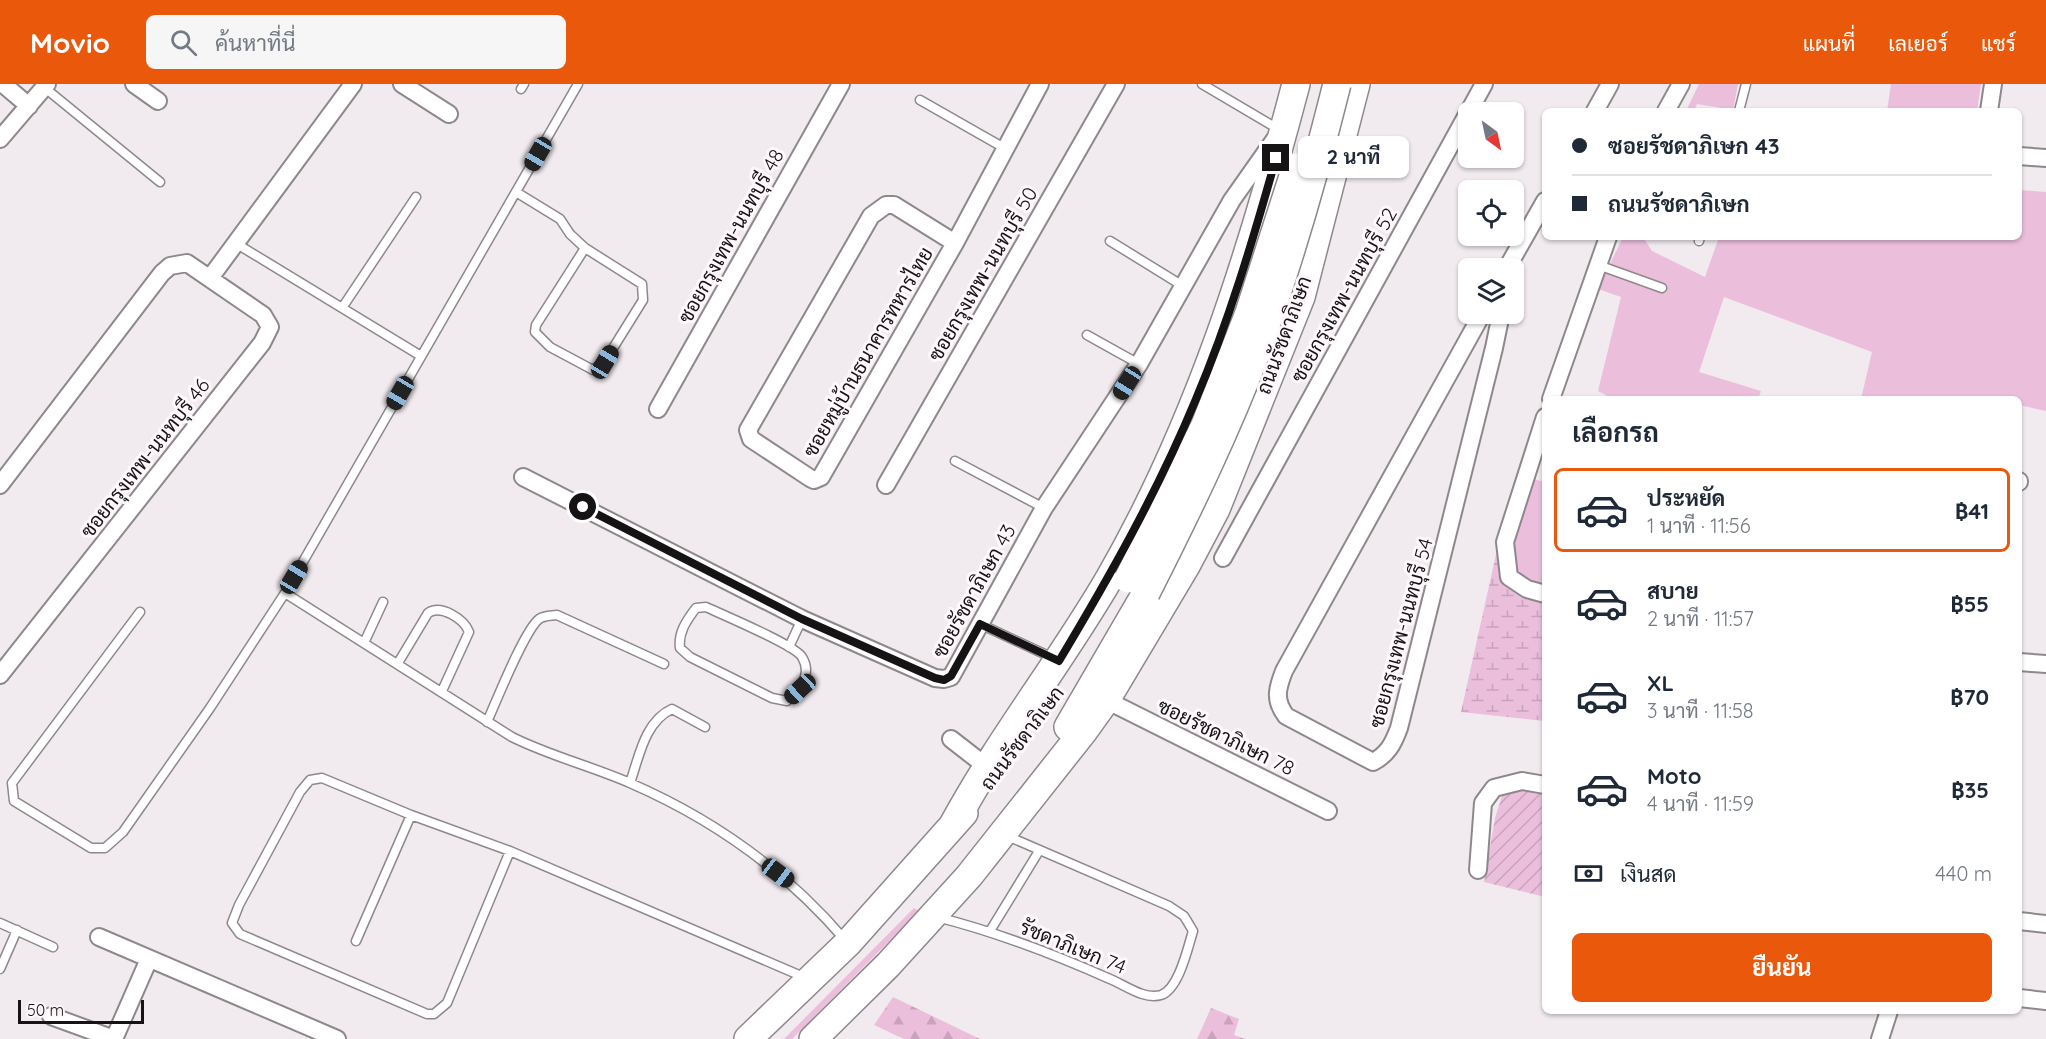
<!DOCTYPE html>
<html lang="th">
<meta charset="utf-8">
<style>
body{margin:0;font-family:Quicksand,Sarabun,sans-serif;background:#f6f6f7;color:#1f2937;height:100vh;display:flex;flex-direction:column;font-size:22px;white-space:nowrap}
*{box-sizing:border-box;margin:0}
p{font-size:20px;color:#747a83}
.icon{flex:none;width:33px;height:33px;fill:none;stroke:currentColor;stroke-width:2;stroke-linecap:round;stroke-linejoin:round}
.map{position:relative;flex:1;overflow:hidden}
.drawer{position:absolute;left:1542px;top:312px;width:480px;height:618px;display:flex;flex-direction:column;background:#fff;border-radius:9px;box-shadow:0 2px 4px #0004}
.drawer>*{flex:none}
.banner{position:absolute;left:1542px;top:24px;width:480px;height:132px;border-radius:9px;box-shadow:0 2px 4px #0004;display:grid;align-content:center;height:132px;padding:0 30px;background:#fff}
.needle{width:39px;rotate:147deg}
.tools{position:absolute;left:1458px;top:18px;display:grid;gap:12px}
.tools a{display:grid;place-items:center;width:66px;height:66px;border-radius:9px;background:#fff;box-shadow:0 2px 4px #0004;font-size:30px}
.scale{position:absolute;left:18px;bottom:15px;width:126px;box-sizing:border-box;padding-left:6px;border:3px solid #151314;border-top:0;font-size:16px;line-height:21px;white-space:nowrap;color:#151314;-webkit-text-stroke:4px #fef8fc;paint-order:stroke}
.end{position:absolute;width:27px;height:27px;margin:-14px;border:8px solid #151314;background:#fff;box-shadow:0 0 0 3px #fff}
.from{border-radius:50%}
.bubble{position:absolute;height:42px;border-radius:9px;background:#fff;box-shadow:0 2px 4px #0004;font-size:20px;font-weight:700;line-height:42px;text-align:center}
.car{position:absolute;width:18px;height:36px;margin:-18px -9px;border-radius:8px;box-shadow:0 0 4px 2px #0007;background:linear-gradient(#222 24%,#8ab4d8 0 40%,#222 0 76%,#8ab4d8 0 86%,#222 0)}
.banner b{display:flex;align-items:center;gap:21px;height:57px;font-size:22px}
.banner b+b{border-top:2px solid #e0e1e3}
.banner i{width:15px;height:15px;background:#1f2937}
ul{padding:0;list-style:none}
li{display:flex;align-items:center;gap:18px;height:84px;margin:0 12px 9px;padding:0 18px;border:3px solid transparent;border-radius:9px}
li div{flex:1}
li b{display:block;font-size:22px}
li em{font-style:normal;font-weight:700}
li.on{border-color:#ea580c}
li>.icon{width:54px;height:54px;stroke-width:1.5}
h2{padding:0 30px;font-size:27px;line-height:72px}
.pay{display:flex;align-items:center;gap:15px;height:66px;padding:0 30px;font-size:22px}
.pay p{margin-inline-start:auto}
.action{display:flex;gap:12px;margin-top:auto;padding:12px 30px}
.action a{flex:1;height:69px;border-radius:9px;background:#ea580c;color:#fff;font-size:24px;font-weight:700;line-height:69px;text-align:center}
header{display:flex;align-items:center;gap:36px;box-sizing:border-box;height:84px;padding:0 30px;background:#ea580c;color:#fff}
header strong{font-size:28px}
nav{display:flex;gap:33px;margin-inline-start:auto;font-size:21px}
.search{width:420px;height:54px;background:#f6f6f7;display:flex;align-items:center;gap:15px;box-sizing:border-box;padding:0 21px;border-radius:9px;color:#747a83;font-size:22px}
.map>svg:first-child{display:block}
</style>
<header>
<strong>Movio</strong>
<div class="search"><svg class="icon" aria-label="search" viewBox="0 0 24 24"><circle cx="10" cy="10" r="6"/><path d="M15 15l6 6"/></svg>ค้นหาที่นี่</div>
<nav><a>แผนที่</a><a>เลเยอร์</a><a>แชร์</a></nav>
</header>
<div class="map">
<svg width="2046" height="955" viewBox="0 0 2046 955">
<defs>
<pattern id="forest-firs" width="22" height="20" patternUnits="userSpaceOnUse" patternTransform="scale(1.5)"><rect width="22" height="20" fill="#ebbedc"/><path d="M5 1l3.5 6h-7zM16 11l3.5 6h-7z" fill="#c9a2bc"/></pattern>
<pattern id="wetland-marsh" width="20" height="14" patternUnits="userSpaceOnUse" patternTransform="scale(1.5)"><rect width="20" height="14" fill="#ebbedc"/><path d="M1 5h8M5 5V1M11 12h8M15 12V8" fill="none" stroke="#c9a2bc"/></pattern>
<pattern id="garden-furrows" width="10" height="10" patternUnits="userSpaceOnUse" patternTransform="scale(1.5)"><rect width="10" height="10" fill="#ebbedc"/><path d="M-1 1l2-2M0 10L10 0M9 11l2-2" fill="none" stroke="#c9a2bc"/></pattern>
</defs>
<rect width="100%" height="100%" fill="#f1eaef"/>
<!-- grass -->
<path fill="#ebbedc" d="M1699,0H1738L1733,26L1697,20L1694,27H1686Z
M1891,0H1981L1977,27H1887Z
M2019,106L2046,108V327L2019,321V315L1984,312L1983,315H1861L1872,268L1724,213L1699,288L1761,307L1758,315H1613L1598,307L1621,213L1598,205L1623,153H1643L1652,167L1705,193L1719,153H2019Z
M1529,394L1545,398V504C1529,500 1519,491 1510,477Z
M914,824L919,827L792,955H784Z"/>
<!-- forest -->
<path fill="url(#forest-firs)" d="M893,913L980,955H904L874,941Z
M1211,924L1239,935L1234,951L1245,955H1197Z"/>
<!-- wetland -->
<path fill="url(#wetland-marsh)" d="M1497,466L1501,495L1545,516V637L1461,628Z"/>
<!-- garden -->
<path fill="url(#garden-furrows)" d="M1526,706L1545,708V813L1484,798L1495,734L1502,712Z"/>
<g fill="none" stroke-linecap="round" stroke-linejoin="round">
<defs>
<path id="service" d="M1202,0L1280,46
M45,4L160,98
M521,5L524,0
M920,16L1006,65
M1739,27L1746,0
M516,108L560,135L570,150L585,164L642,200L643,216L605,277L593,286L550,263L535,248L536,241L585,164
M1110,157L1183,202
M1699,157L1700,153
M237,160L421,272
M1598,181L1662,204
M342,224L416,113
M1087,251L1139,280
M955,377L1044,424
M285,509L512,653C550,672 591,682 630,699C713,735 787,788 845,856
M706,523C723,531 795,561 802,573C813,591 799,606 787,617L772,614L690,573L680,564C678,549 686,537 696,524Z
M140,528L12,699L14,717L91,764H105L123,748L210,624L285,509L578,0
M980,540L1053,574
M364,559L383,518
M789,563L802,535
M398,579L428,529C441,520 464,535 469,548L442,607
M487,638C496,618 524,547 539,535C545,531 551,532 557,531L664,580
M630,699C639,673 645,637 672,625L705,643
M510,767L447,919L434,930H427L240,850L232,839L239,821L300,708L310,696L322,694L411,731L510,767L806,894
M937,833C996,848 1054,870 1110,895C1125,901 1144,916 1161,911C1179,905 1188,863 1193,847L1184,832L1169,822L1005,751
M0,839L53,863
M990,847L1039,767
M356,857L411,731
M0,885L17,846"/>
<path id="minor" d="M3,0L29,22
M134,0L158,17
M402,0L449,30
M1595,27L1610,0
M1666,27L1681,0
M1989,27L1993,0
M0,55L47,0
M2019,72L2046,74
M955,159L894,121H886L871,132L748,346L751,355L810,394L814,396L821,393L955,159L1040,0
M1507,184L1545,117
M210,194L353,0
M1482,230L1284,587C1277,605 1274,616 1286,632L1373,678C1388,670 1393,660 1399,644L1494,264L1501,230
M1551,315L1608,153
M658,325L841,0
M1545,333L1505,458L1509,493L1527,505L1545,510
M523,393L802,535L935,594L944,595L951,593L1044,424L1139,280L1232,116L1275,55
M2019,397V398
M0,401L162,189L170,182L187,179L263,231L270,243L262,259L0,591
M886,401L1116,0
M1223,474L1484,0
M2019,578L2046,580
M1106,616L1328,727
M951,655L987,683
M1478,786L1483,719L1494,704L1522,697L1545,701
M2019,837L2046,840
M99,853L337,955
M2019,914L2046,917
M51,932L114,955
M114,955L149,875
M1880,955L1889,927"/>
<path id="primary" d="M1068,643L1146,509
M953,741C999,656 1060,579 1109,495C1198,341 1251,171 1296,0
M748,955L848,859L964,729
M813,955L888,881L969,792L1083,648L1106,616L1187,480L1216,425L1301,213L1356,0"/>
</defs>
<!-- service casing -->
<use href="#service" stroke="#8e888c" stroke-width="11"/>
<!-- minor casing -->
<use href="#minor" stroke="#8e888c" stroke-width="20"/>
<!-- primary casing -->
<use href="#primary" stroke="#8e888c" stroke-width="30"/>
<!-- service -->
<use href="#service" stroke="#fff" stroke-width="8"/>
<!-- minor -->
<use href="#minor" stroke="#fff" stroke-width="16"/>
<!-- primary -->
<use href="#primary" stroke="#fff" stroke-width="27"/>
<defs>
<path id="primary-bridge" d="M1128,495L1205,341L1249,229L1296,83
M1146,509C1187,428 1227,346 1259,261C1290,176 1315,88 1337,0"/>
</defs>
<!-- primary-bridge casing -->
<use href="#primary-bridge" stroke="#8e888c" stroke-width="30" stroke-linecap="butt"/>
<!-- primary-bridge -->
<use href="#primary-bridge" stroke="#fff" stroke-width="27"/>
</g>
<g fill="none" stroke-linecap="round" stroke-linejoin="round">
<!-- route -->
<path stroke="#151314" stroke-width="8" d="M583,423L802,535L935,594L944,596L951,592L980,540L1059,577C1110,492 1158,407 1196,315C1229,237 1253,156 1276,74"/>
</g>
<g text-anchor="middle" stroke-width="6" stroke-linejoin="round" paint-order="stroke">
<!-- street labels -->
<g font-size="20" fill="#151314" stroke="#fef8fc">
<text transform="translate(731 152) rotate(-61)" y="7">ซอยกรุงเทพ-นนทบุรี 48</text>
<text transform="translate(983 190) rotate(-60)" y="7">ซอยกรุงเทพ-นนทบุรี 50</text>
<text transform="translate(1344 211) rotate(-61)" y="7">ซอยกรุงเทพ-นนทบุรี 52</text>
<text transform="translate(1284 251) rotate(-70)" y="7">ถนนรัชดาภิเษก</text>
<text transform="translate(868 268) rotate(-60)" y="7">ซอยหมู่บ้านธนาคารทหารไทย</text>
<text transform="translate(145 374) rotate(-52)" y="7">ซอยกรุงเทพ-นนทบุรี 46</text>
<text transform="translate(974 507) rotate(-61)" y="7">ซอยรัชดาภิเษก 43</text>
<text transform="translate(1401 549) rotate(-75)" y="7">ซอยกรุงเทพ-นนทบุรี 54</text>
<text transform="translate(1226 653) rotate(26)" y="7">ซอยรัชดาภิเษก 78</text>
<text transform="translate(1022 654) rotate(-53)" y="7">ถนนรัชดาภิเษก</text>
<text transform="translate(1073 863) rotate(22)" y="7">รัชดาภิเษก 74</text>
</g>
</g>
</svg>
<div class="tools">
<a><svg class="needle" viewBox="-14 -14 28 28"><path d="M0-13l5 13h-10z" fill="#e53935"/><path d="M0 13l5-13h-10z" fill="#747a83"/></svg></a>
<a><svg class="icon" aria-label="locate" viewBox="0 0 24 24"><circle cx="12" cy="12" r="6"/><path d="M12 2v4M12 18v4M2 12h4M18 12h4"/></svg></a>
<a><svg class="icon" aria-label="layers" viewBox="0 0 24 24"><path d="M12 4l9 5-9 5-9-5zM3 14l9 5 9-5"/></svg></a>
</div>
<div class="scale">50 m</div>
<i class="end from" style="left:583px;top:423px"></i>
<i class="end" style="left:1276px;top:74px"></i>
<div class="bubble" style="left:1298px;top:52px;width:111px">2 นาที</div>
<i class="car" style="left:538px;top:70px;rotate:210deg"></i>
<i class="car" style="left:605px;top:278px;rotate:31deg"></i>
<i class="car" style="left:1127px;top:299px;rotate:212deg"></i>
<i class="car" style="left:400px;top:309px;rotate:210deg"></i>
<i class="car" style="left:294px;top:493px;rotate:31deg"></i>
<i class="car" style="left:800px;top:605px;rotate:227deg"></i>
<i class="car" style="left:778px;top:789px;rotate:127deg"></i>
<div class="banner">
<b><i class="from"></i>ซอยรัชดาภิเษก 43</b>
<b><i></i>ถนนรัชดาภิเษก</b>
</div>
<section class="drawer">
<h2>เลือกรถ</h2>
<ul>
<li class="on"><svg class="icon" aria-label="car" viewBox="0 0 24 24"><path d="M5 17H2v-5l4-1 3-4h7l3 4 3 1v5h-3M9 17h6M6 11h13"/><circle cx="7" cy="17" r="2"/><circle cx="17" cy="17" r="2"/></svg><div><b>ประหยัด</b><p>1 นาที · 11:56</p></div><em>฿41</em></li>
<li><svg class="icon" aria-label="car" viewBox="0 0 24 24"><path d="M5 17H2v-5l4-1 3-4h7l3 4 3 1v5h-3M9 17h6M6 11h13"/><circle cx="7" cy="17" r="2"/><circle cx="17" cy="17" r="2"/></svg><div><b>สบาย</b><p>2 นาที · 11:57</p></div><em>฿55</em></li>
<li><svg class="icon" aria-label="car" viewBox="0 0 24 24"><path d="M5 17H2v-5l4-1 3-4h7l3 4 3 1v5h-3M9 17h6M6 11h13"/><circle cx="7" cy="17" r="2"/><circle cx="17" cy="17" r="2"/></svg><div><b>XL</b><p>3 นาที · 11:58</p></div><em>฿70</em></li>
<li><svg class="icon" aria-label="car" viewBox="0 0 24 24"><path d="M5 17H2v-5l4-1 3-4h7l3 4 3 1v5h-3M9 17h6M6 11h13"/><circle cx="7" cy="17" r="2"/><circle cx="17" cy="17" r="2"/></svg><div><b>Moto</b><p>4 นาที · 11:59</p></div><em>฿35</em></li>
</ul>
<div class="pay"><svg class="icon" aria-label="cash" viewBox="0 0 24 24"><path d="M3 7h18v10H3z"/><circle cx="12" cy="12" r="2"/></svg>เงินสด<p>440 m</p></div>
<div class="action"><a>ยืนยัน</a></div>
</section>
</div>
